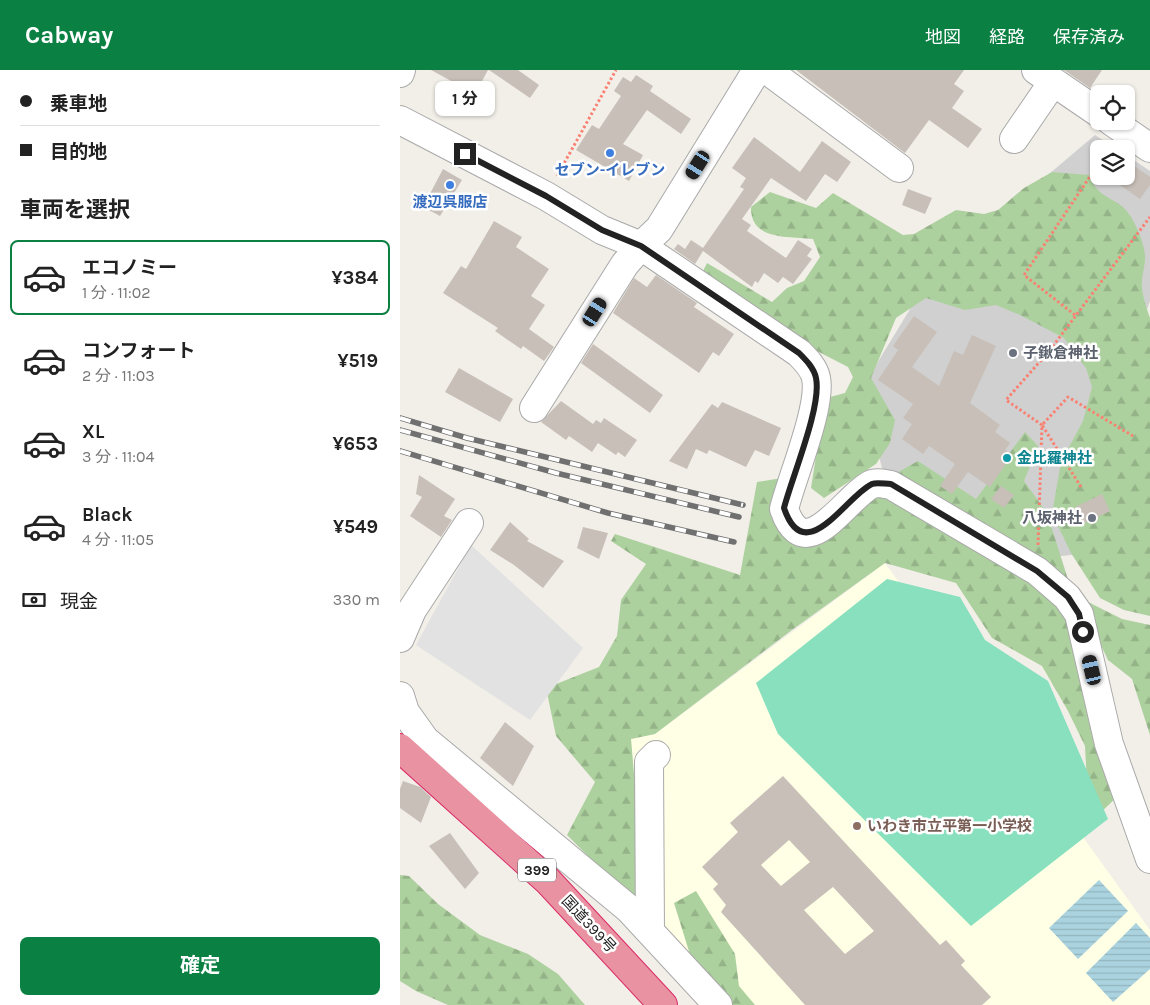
<!DOCTYPE html>
<html lang="ja">
<meta charset="utf-8">
<style>
body{margin:0;font-family:Karla,"Noto Sans JP",sans-serif;background:#f2f2f2;color:#222;height:100vh;display:flex;flex-direction:column;font-size:19px;white-space:nowrap}
*{box-sizing:border-box;margin:0}
p{font-size:16px;color:#767676}
.icon{flex:none;width:28px;height:28px;fill:none;stroke:currentColor;stroke-width:2;stroke-linecap:round;stroke-linejoin:round}
.map{position:relative;flex:1;overflow:hidden}
.panel{display:flex;flex-direction:column;background:#fff;width:400px}
.panel>*{flex:none}
.guide{display:grid;align-content:center;height:110px;padding:0 20px;background:#fff}
.buttons{position:absolute;left:690px;top:15px;display:grid;gap:10px}
.buttons a{display:grid;place-items:center;width:45px;height:45px;border-radius:8px;background:#fff;box-shadow:0 1px 4px #0004;font-size:25px}
.end{position:absolute;width:22px;height:22px;margin:-11px;border:6px solid #222;background:#fff;box-shadow:0 0 0 2px #fff}
.from{border-radius:50%}
.bubble{position:absolute;height:35px;border-radius:8px;background:#fff;box-shadow:0 1px 4px #0004;font-size:16px;font-weight:700;line-height:35px;text-align:center}
.car{position:absolute;width:15px;height:30px;margin:-15px -8px;border-radius:6px;box-shadow:0 0 4px 1px #0007;background:linear-gradient(#222 24%,#8ab4d8 0 40%,#222 0 76%,#8ab4d8 0 86%,#222 0)}
.guide b{display:flex;align-items:center;gap:18px;height:48px;font-size:19px}
.guide b+b{border-top:1px solid #e0e0e0}
.guide i{width:12px;height:12px;background:#222}
ul{padding:0;list-style:none}
li{display:flex;align-items:center;gap:15px;height:75px;margin:0 10px 8px;padding:0 10px;border:2px solid transparent;border-radius:8px}
li div{flex:1}
li b{display:block;font-size:19px}
li em{font-style:normal;font-weight:700}
li.current{border-color:#0b8043}
li>.icon{width:45px;height:45px;stroke-width:1.5}
h2{padding:0 20px;font-size:22px;line-height:60px}
.pay{display:flex;align-items:center;gap:12px;height:55px;padding:0 20px;font-size:19px}
.pay p{margin-inline-start:auto}
.action{display:flex;gap:10px;margin-top:auto;padding:10px 20px}
.action a{flex:1;height:58px;border-radius:8px;background:#0b8043;color:#fff;font-size:20px;font-weight:700;line-height:58px;text-align:center}
header{display:flex;align-items:center;gap:30px;box-sizing:border-box;height:70px;padding:0 25px;background:#0b8043;color:#fff}
header strong{font-size:24px}
nav{display:flex;gap:28px;margin-inline-start:auto;font-size:18px}
main{display:flex;flex:1;min-height:0}
.map>svg:first-child{display:block}
</style>
<header>
<strong>Cabway</strong>
<nav><a>地図</a><a>経路</a><a>保存済み</a></nav>
</header>
<main>
<section class="panel">
<div class="guide">
<b><i class="from"></i>乗車地</b>
<b><i></i>目的地</b>
</div>
<h2>車両を選択</h2>
<ul>
<li class="current"><svg class="icon" aria-label="car" viewBox="0 0 24 24"><path d="M5 17H2v-5l4-1 3-4h7l3 4 3 1v5h-3M9 17h6M6 11h13"/><circle cx="7" cy="17" r="2"/><circle cx="17" cy="17" r="2"/></svg><div><b>エコノミー</b><p>1 分 · 11:02</p></div><em>¥384</em></li>
<li><svg class="icon" aria-label="car" viewBox="0 0 24 24"><path d="M5 17H2v-5l4-1 3-4h7l3 4 3 1v5h-3M9 17h6M6 11h13"/><circle cx="7" cy="17" r="2"/><circle cx="17" cy="17" r="2"/></svg><div><b>コンフォート</b><p>2 分 · 11:03</p></div><em>¥519</em></li>
<li><svg class="icon" aria-label="car" viewBox="0 0 24 24"><path d="M5 17H2v-5l4-1 3-4h7l3 4 3 1v5h-3M9 17h6M6 11h13"/><circle cx="7" cy="17" r="2"/><circle cx="17" cy="17" r="2"/></svg><div><b>XL</b><p>3 分 · 11:04</p></div><em>¥653</em></li>
<li><svg class="icon" aria-label="car" viewBox="0 0 24 24"><path d="M5 17H2v-5l4-1 3-4h7l3 4 3 1v5h-3M9 17h6M6 11h13"/><circle cx="7" cy="17" r="2"/><circle cx="17" cy="17" r="2"/></svg><div><b>Black</b><p>4 分 · 11:05</p></div><em>¥549</em></li>
</ul>
<div class="pay"><svg class="icon" aria-label="cash" viewBox="0 0 24 24"><path d="M3 7h18v10H3z"/><circle cx="12" cy="12" r="2"/></svg>現金<p>330 m</p></div>
<div class="action"><a>確定</a></div>
</section>
<div class="map">
<svg width="750" height="935" viewBox="0 0 750 935">
<defs>
<pattern id="forest-firs" width="22" height="20" patternUnits="userSpaceOnUse" patternTransform="scale(1.25)"><rect width="22" height="20" fill="#add19e"/><path d="M5 1l3.5 6h-7zM16 11l3.5 6h-7z" fill="#95b388"/></pattern>
<pattern id="water-rules" width="6" height="5" patternUnits="userSpaceOnUse" patternTransform="scale(1.25)"><rect width="6" height="5" fill="#aad3df"/><path d="M0 2.5h6" fill="none" stroke="#92b5bf"/></pattern>
</defs>
<rect width="100%" height="100%" fill="#f2efe9"/>
<!-- education -->
<path fill="#ffffe5" d="M485,493L750,860V935H323L246,844L231,669L255,664Z"/>
<!-- religious -->
<path fill="#d0d0d0" d="M695,65L716,79H699V106H726V85L750,101V231L735,272L725,479L644,488L482,398L462,318L532,203Z"/>
<!-- forest -->
<path fill="url(#forest-firs)" d="M652,102L689,105C700,133 718,125 731,147C738,159 746,177 745,191C744,200 741,209 742,218C743,228 747,239 750,248V546L724,540L700,528L671,483L652,444L661,392L683,351L692,317L686,298L664,268L620,245L596,235L565,240L526,228L496,248L471,308L495,350L490,373L476,394L424,428L411,418L416,386L430,327L445,323L453,307L448,297L415,280L302,203L307,193L372,232L387,218L404,211L420,187L413,169C389,166 350,171 351,137L370,122L416,138L433,123L503,165L514,164L556,140L584,144L598,140L624,118Z
M625,362L638,376L624,411L647,443L729,702L718,726L698,745L688,733L685,676L668,641L642,596L592,568L556,513L485,493L392,560L255,664L231,669L246,844L167,765L195,712L156,666L146,618L199,597L217,566L221,530L246,494L211,471L215,464L340,505L357,412L382,408L386,456H428L441,434L518,391L576,429Z
M678,527L722,549L750,555V665L732,609L708,590Z
M0,805L9,806L38,834L80,865L128,884L158,904L185,935H48L16,921L0,911Z
M296,821L335,884L339,916L355,935H333L292,891L274,833Z"/>
<!-- pitch -->
<path fill="#88e0be" d="M487,509L560,527L585,570L648,611L708,749L571,856L378,664L356,613Z"/>
<!-- parking -->
<path fill="#e2e2e2" d="M71,475L183,578L130,650L16,575Z"/>
<!-- water -->
<path fill="url(#water-rules)" d="M699,810L728,841L678,889L649,858Z
M736,853L750,868V899L713,932L686,903Z"/>
<!-- building -->
<path fill="#c7bfb8" fill-rule="evenodd" d="M31,0H88L75,24Z
M89,0H118L139,15L130,28Z
M396,0H564L554,14L564,21L552,38L582,59L568,78L529,50L505,83Z
M664,0H702L690,18Z
M236,5L253,16L250,21L291,49L281,64L247,40L223,74L243,85L229,111L176,80L192,55L199,59L221,26L214,21L223,7L231,12Z
M354,67L400,102L422,71L451,92L437,112L425,104L406,131L371,108L342,149L351,155L347,161L386,188L398,170L412,179L407,186L412,189L393,214L383,207L378,213L364,203L358,213L355,211L352,217L303,181L295,194L274,179L278,174L285,179L291,170L303,178L344,119L340,117L346,108L332,98Z
M726,90L750,107V115L740,129L707,106H726Z
M43,99L62,110L40,146L23,137Z
M508,119L532,128L525,144L502,135Z
M94,151L122,167L116,177L149,199L131,226L145,235L129,259L154,277L144,291L123,276L121,279L95,261L98,258L43,223L61,196L66,199Z
M256,205L297,233L294,237L334,264L319,286L313,282L299,303L213,243L234,208L247,217Z
M514,246L537,262L512,297L539,316L554,281L563,285L572,265L596,276L570,333L600,355L595,362L610,373L605,380L612,385L590,417L568,402L552,424L540,416L555,394L529,376L523,384L502,369L512,354L503,348L513,334L478,310L498,280L493,276Z
M193,274L263,325L250,343L181,293Z
M59,298L113,329L100,352L45,322Z
M161,331L193,354L196,350L201,353L204,348L237,370L225,387L218,382L216,385L198,373L192,382L169,366L166,370L141,352Z
M322,332L381,358L369,386L355,380L346,397L309,380L307,384L296,379L287,399L269,391L312,334L318,338Z
M19,405L55,429L44,446L52,450L41,467L10,446L22,427L16,424Z
M601,416L614,425L604,438L591,429Z
M702,424L710,441L683,454L675,437Z
M110,452L129,469L127,471L164,491L143,518L114,495L90,480Z
M183,457L208,463L199,489L177,478Z
M105,652L134,676L113,716L80,688Z
M383,706L540,875L546,870L565,891L561,895L591,927L582,935H405L321,842L326,835L313,819L318,814L302,797L338,762L330,753ZM389,770L410,792L381,816L361,795ZM433,817L474,861L445,884L404,840Z
M3,711L20,717L31,727L21,753L0,738V719Z
M50,763L79,803L65,819L29,776Z"/>
<g fill="none" stroke-linecap="round" stroke-linejoin="round">
<defs>
<path id="minor" d="M367,0L499,98
M636,0L699,43
M0,3L1,0
M0,50L146,126L202,160L241,176L259,159L357,0
M711,51L750,78
M614,69L653,12
M134,338L225,194L241,176L399,283C406,290 414,298 416,308C422,336 392,407 384,439C405,500 446,426 472,414C477,412 485,414 491,415L637,501L667,527L679,544L709,674L750,789
M0,568L12,540L69,453
M0,626L5,642L25,670L229,839L318,935
M250,861L249,692L256,685"/>
<path id="highway" d="M0,678L148,811L263,935"/>
</defs>
<!-- minor casing -->
<use href="#minor" stroke="#a9a9a9" stroke-width="30"/>
<!-- highway casing -->
<use href="#highway" stroke="#dc2a67" stroke-width="30"/>
<!-- path -->
<path stroke="#fa8072" stroke-width="3" stroke-dasharray="2.5 2.5" stroke-linecap="butt" d="M157,106L216,0
M675,245L624,205L699,93
M681,417L642,355L668,327L733,366
M638,475L642,355L606,330L650,280L750,147"/>
<!-- minor -->
<use href="#minor" stroke="#fff" stroke-width="28"/>
<!-- highway -->
<use href="#highway" stroke="#e892a2" stroke-width="28"/>
<defs>
<path id="rail" d="M0,348L67,368L343,435
M0,360L156,403L339,447
M0,381L208,443L334,472"/>
</defs>
<!-- rail casing -->
<use href="#rail" stroke="#707070" stroke-width="5.5"/>
<!-- rail -->
<use href="#rail" stroke="#fff" stroke-width="4" stroke-dasharray="11" stroke-linecap="butt"/>
</g>
<g fill="none" stroke-linecap="round" stroke-linejoin="round">
<!-- route -->
<path stroke="#222" stroke-width="6" d="M65,84L146,126L202,160L241,176L399,283C406,290 414,298 416,308C422,336 392,407 384,438C405,500 446,426 472,414C477,412 485,414 491,414L637,501L668,527L679,544L683,562"/>
</g>
<!-- markers -->
<g fill="#3f7fe0" stroke="#fff" stroke-width="2">
<circle cx="210" cy="83" r="5"/>
<circle cx="50" cy="115" r="5"/>
</g>
<g fill="#6b7280" stroke="#fff" stroke-width="2">
<circle cx="613" cy="283" r="5"/>
<circle cx="692" cy="448" r="5"/>
</g>
<circle fill="#0f9aa8" stroke="#fff" stroke-width="2" cx="607" cy="388" r="5"/>
<circle fill="#8d6e63" stroke="#fff" stroke-width="2" cx="457" cy="756" r="5"/>
<g text-anchor="middle" stroke-width="5" stroke-linejoin="round" paint-order="stroke">
<!-- shield labels -->
<rect fill="#fff" stroke="#646464" stroke-width="1" x="118" y="788.5" width="38" height="23" rx="4"/>
<g font-size="14" font-weight="bold" fill="#222">
<text x="137" y="805">399</text>
</g>
<!-- shop labels -->
<g font-size="15" font-weight="bold" fill="#366cbe" stroke="#fff">
<text x="210" y="105">セブン-イレブン</text>
<text x="50" y="137">渡辺呉服店</text>
</g>
<!-- worship labels -->
<g font-size="15" font-weight="bold" fill="#5b616d" stroke="#fff" text-anchor="start">
<text x="623" y="288">子鍬倉神社</text>
<text x="682" y="453" text-anchor="end">八坂神社</text>
</g>
<!-- culture labels -->
<g font-size="15" font-weight="bold" fill="#0d838f" stroke="#fff" text-anchor="start">
<text x="617" y="393">金比羅神社</text>
</g>
<!-- education labels -->
<g font-size="15" font-weight="bold" fill="#785e54" stroke="#fff" text-anchor="start">
<text x="467" y="761">いわき市立平第一小学校</text>
</g>
<!-- street labels -->
<g font-size="15" fill="#222" stroke="#fff">
<text transform="translate(189 854) rotate(47)" y="5">国道399号</text>
</g>
</g>
</svg>
<div class="buttons">
<a><svg class="icon" aria-label="locate" viewBox="0 0 24 24"><circle cx="12" cy="12" r="6"/><path d="M12 2v4M12 18v4M2 12h4M18 12h4"/></svg></a>
<a><svg class="icon" aria-label="layers" viewBox="0 0 24 24"><path d="M12 4l9 5-9 5-9-5zM3 14l9 5 9-5"/></svg></a>
</div>
<i class="end from" style="left:683px;top:562px"></i>
<i class="end" style="left:65px;top:84px"></i>
<div class="bubble" style="left:35px;top:11px;width:60px">1 分</div>
<i class="car" style="left:298px;top:95px;rotate:212deg"></i>
<i class="car" style="left:195px;top:242px;rotate:32deg"></i>
<i class="car" style="left:692px;top:600px;rotate:347deg"></i>
</div>
</main>
